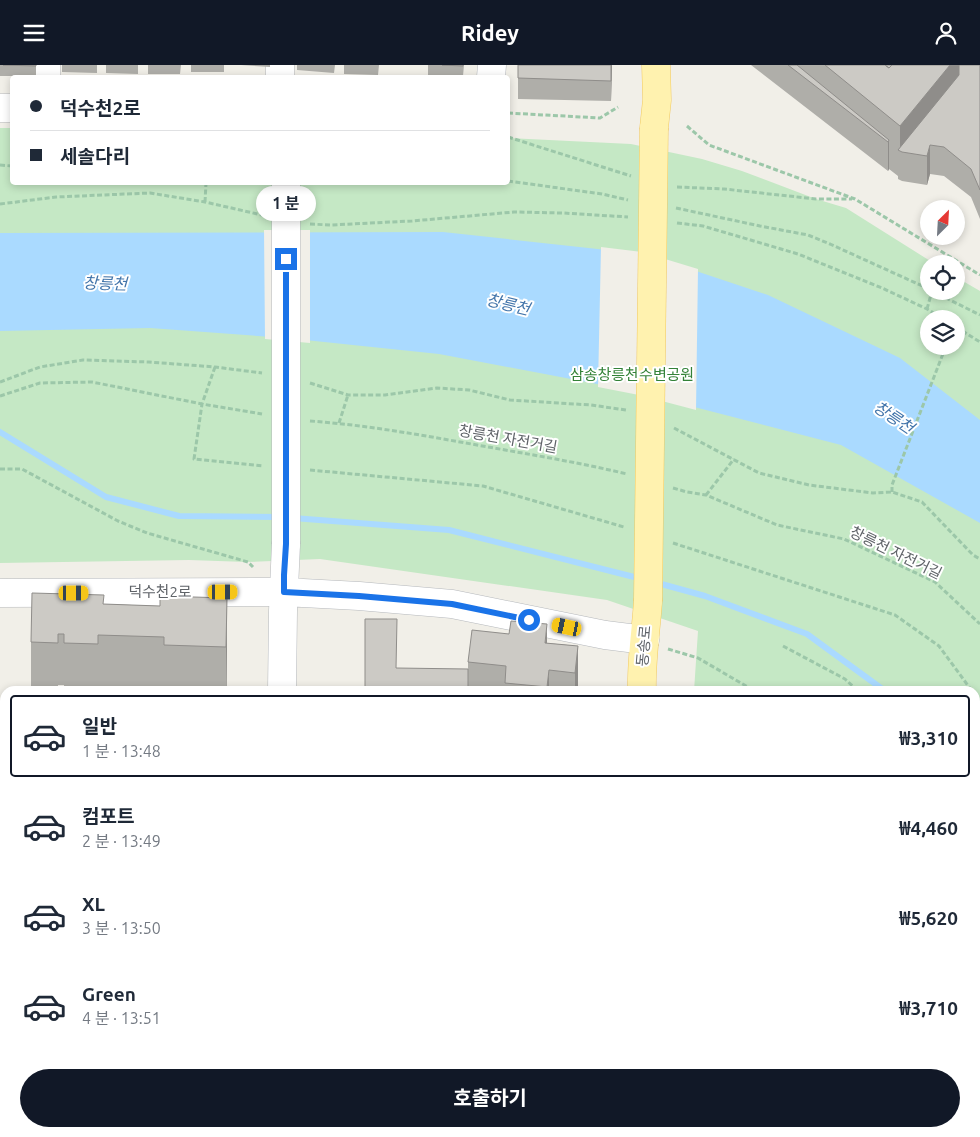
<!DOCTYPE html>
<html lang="ko">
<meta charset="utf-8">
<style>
body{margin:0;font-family:Ubuntu,"Noto Sans KR",sans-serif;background:#f2f2f3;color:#1f2937;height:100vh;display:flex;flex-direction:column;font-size:19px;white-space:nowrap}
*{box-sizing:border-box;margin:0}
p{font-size:16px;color:#747a83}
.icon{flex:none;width:28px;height:28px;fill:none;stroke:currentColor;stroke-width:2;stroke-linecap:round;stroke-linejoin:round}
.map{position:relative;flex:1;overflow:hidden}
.side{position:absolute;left:0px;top:621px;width:980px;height:451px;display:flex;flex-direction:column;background:#fff;border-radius:15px 15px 0 0;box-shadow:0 2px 8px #0003}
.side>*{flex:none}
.top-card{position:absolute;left:10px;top:10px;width:500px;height:110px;border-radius:5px;box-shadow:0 2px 8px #0003;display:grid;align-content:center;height:110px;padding:0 20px;background:#fff}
.needle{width:32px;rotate:24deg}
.tools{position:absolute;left:920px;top:135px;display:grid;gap:10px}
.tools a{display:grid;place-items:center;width:45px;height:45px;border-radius:50%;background:#fff;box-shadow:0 2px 8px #0003;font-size:25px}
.end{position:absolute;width:22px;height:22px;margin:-11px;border:6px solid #1a73e8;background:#fff;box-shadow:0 0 0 2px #fff}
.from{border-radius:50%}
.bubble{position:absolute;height:35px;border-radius:18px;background:#fff;box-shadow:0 2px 8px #0003;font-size:16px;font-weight:700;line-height:35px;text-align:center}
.car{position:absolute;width:15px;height:30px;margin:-15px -8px;border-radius:6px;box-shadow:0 0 4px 1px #0007;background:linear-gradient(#f5c518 24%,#345 0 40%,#f5c518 0 76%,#345 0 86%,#f5c518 0)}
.top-card b{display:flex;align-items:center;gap:18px;height:48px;font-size:19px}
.top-card b+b{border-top:1px solid #e0e1e3}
.top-card i{width:12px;height:12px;background:#1f2937}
ul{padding:9px 0 0;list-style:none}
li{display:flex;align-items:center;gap:15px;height:82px;margin:0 10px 8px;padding:0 10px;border:2px solid transparent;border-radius:5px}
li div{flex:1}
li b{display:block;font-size:19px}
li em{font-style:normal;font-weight:700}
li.active{border-color:#111827}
li>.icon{width:45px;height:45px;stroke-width:1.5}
.button{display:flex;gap:10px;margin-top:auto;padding:10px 20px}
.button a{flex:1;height:58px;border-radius:30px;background:#111827;color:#fff;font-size:20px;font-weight:700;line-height:58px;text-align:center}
header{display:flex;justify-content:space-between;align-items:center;height:65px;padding:0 20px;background:#111827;color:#fff;font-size:22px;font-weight:700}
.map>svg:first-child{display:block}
</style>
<header><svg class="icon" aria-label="menu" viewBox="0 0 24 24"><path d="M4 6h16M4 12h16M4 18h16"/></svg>Ridey<svg class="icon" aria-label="person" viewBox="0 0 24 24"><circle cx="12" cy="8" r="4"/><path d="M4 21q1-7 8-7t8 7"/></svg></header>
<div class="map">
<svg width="980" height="1072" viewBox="0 0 980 1072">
<rect width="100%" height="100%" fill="#f1efe8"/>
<!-- green -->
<path fill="#c5e8c5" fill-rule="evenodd" d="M0,63H12V118H508V73L631,79L702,94L742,106L816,134L846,143L935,199H929V226H956V212L980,226V717L975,714V626H694L698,566L607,535L320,494L247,497L189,495L0,498ZM929,254H956V281H929Z"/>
<!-- water -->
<path fill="#aadaff" d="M443,167L616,186L681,201L768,230L900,293L980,355V458L841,380L640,328L613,322L439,289L286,273L150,263L0,266V168Z"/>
<!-- pier -->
<path fill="#f1efe8" d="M264,165H310V278L265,274Z
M601,182L642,187L698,204L696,345L639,330L598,322Z"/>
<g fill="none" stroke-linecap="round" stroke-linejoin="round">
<!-- stream -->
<path stroke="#aadaff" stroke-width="6" d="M0,367L106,432L179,451L281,452
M293,453L449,465L642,514
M654,517L705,531L807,569L885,626
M975,779L980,798"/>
<defs>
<path id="minor" d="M46,0V12
M280,12V0
M491,12L492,0
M0,43H12
M0,528L284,527L359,531L452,539L605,570L645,575
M282,626L283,546L286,479
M278,1072V1068"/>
<path id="major" d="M654,63L657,35L656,0
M642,626C641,596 646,566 648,536
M646,1072V1068"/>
</defs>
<!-- minor casing -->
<use href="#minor" stroke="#b5b8bc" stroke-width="29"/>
<!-- major casing -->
<use href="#major" stroke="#f2c960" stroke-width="29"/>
<!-- path -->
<path stroke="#9cc7a9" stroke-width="3" stroke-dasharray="5 2.5" stroke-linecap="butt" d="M508,48L600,53L618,42
M687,61L709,80L855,134L980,210
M508,72L631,111
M0,100L12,101
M508,116L602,129L628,135
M677,122L724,124L816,134H852
M205,137L206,118
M0,139L56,132L150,128L205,137L262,150
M676,143L760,161L808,170L830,179L929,224
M677,158L703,161L798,189L882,223L927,244L943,254
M310,159L330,160L412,156L514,147L563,148L628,152
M932,226L980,250
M927,244L932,226
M956,262L980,277
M215,302L202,339L194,394L263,401
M0,317L40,302L83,295L149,297L215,302L262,308
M310,318L348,330H385L437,323L469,325L510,335L591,340L626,345
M0,331L40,318L92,317L202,339L262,349
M310,356C366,360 421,370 477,380C527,389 577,397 627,409
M339,358L348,330
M674,363L759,408L809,420L873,428L892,427L922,437L973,490L980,494
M0,404H22L118,456L147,468L248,497L253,502
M310,405L483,421L624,462
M673,423L687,427L706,430L777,460L844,474L935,517L980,559
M892,427V420L946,281
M706,430L734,394
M673,478L895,550L939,581L972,626
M783,581L845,614L858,626
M668,584L698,593L753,625L760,626
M975,630L980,637
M975,899L977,922L980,936"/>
<!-- minor -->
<use href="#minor" stroke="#fff" stroke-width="28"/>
<!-- major -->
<use href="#major" stroke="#fff2af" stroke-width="28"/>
<defs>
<path id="minor-bridge" d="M286,479V118"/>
<path id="major-bridge" d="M648,536L654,63"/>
</defs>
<!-- minor-bridge casing -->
<use href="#minor-bridge" stroke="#b5b8bc" stroke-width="29" stroke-linecap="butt"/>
<!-- major-bridge casing -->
<use href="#major-bridge" stroke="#f2c960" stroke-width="29" stroke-linecap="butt"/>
<!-- minor-bridge -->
<use href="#minor-bridge" stroke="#fff" stroke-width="28"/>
<!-- major-bridge -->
<use href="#major-bridge" stroke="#fff2af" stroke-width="28"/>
</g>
<!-- wall -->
<path fill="#afaea9" d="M0,0H36V11H0Z
M62,0H97V8L62,7Z
M106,0H138V9L106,8Z
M148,0H181L180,9H148Z
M191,0H224V7H191Z
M241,0H270V2Z
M297,0H335L334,8L297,5Z
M344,0H379L378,10L344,9Z
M428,0H464L463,11L428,10Z
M518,0H612L611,36L518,34Z
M751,0H980V154L971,132L944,111L930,109L927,120L902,116L898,114V111L889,104L888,106Z
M227,533V626H164V623L98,621V626H64V620H58V626H31V577L104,539L160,541Z
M547,578L578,581V626H468V597Z
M0,646H5V732H0Z
M0,832L5,833V919H0Z
M0,1019H5V1068H16V1072H0Z
M352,1068H455V1072H352Z
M840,1068H965V1072H840Z"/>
<!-- shaded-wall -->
<path fill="#8f8d8a" d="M611,0H612L611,36Z
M950,0H959V39L900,86V61Z
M889,75V104L888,106V77Z
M930,80V109L927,120V91Z
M227,533V584L226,626V582Z
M547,559V610L545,578Z
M578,581V626H575V608Z
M549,605V626H547V622Z
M859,1068H884V1072H859Z
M944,1068H965V1072H944Z"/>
<!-- building -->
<path fill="#cccac5" stroke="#8f8d8a" d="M3,0H36V1Z
M442,0H463V1Z
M518,0H611V16L518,13Z
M788,0H797L889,75L888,77Z
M825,0H885L889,3L892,0H950L900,61Z
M885,0H892L889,3Z
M959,0H980V125L971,104L944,82L930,80L927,91L902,87L898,85L959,10Z
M32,528L104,530L103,539L160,541V531L227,533L226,582L164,580V572L98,570V579L64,578V569H58V578L31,577Z
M365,554H397L396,603L468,604V626H365Z
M511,556L547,559L545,578L578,581L575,608L549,605L547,622L505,618L506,601L468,597L472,565L509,569Z
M0,646H5V681H0Z
M0,832L5,833V868H0Z
M0,1019H5V1055H0Z
M33,1068H104V1072H33Z
M161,1068H228V1072H161Z
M465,1068H540V1070L556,1072H465Z
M731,1068H779V1072H731Z"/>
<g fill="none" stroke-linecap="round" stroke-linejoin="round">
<!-- route -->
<path stroke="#1a73e8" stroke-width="6" d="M286,194V479L284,510V527L359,531L452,539L529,555"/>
</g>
<g text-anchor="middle" stroke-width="4" stroke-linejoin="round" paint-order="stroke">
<!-- park labels -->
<g font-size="15" fill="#348238" stroke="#fff">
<text x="632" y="315">삼송창릉천수변공원</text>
</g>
<!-- street labels -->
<g font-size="15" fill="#5f6368" stroke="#fff">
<text transform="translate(508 374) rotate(10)" y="5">창릉천 자전거길</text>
<text transform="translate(896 488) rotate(26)" y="5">창릉천 자전거길</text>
<text x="160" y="532">덕수천2로</text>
<text transform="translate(644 581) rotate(-85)" y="5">동송로</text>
</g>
<!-- water labels -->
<g font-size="16" font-style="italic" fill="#4174aa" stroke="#fff">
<text transform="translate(105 218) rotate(2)" y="6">창릉천</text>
<text transform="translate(508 239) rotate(14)" y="6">창릉천</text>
<text transform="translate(894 352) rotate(34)" y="6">창릉천</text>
</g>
</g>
</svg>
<div class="tools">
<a><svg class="needle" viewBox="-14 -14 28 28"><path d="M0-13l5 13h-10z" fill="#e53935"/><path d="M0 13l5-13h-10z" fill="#747a83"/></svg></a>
<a><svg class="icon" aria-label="locate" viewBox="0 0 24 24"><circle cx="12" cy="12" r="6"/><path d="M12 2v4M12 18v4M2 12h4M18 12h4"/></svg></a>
<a><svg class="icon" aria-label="layers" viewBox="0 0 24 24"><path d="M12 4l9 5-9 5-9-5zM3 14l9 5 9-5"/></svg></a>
</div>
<i class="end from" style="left:529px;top:555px"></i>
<i class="end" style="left:286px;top:194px"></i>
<div class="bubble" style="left:256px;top:121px;width:60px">1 분</div>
<i class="car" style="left:223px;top:527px;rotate:90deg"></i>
<i class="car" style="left:74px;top:528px;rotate:90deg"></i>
<i class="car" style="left:567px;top:562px;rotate:282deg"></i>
<div class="top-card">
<b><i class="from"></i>덕수천2로</b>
<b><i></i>세솔다리</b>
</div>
<section class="side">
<ul>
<li class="active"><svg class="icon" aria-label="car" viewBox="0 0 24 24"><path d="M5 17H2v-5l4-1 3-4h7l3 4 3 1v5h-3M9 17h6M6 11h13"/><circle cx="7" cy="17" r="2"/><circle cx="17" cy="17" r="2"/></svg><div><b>일반</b><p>1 분 · 13:48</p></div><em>₩3,310</em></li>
<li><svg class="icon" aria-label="car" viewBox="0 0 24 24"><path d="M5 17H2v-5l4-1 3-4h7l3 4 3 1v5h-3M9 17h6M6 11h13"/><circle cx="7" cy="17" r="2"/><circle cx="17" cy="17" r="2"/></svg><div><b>컴포트</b><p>2 분 · 13:49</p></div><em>₩4,460</em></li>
<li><svg class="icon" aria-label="car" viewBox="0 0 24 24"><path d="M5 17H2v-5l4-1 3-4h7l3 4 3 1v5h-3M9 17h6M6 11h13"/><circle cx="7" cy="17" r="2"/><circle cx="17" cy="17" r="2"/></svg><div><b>XL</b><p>3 분 · 13:50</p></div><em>₩5,620</em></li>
<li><svg class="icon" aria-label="car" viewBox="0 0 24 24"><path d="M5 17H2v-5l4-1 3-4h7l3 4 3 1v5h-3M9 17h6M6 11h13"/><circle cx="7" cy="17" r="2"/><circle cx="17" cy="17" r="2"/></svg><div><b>Green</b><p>4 분 · 13:51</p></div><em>₩3,710</em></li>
</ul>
<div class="button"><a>호출하기</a></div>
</section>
</div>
